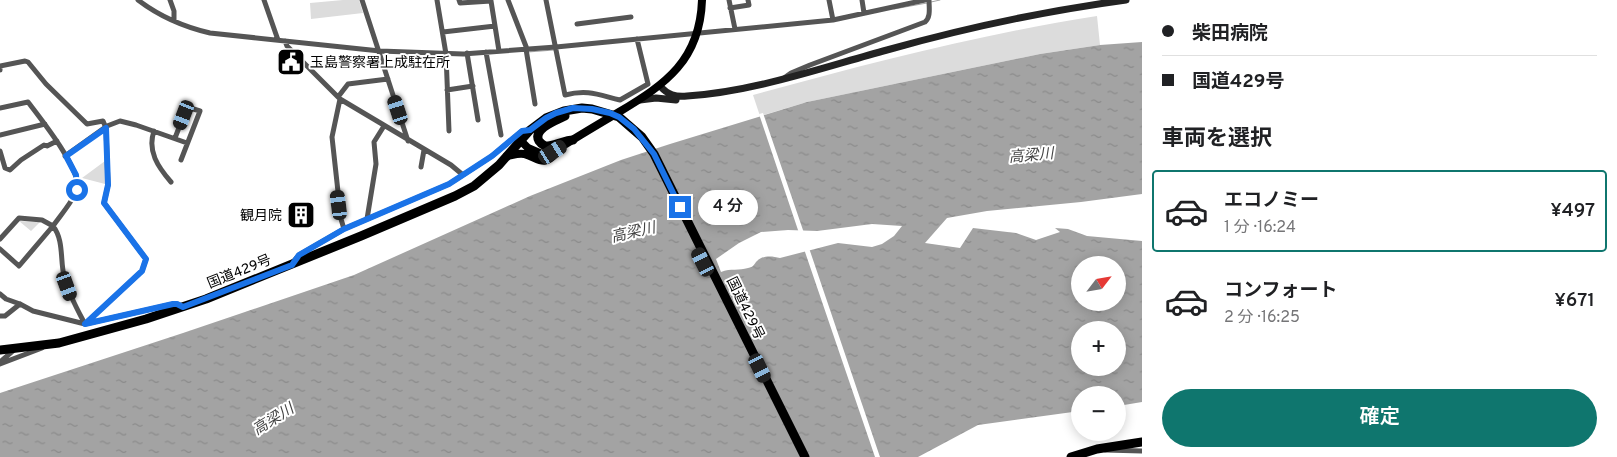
<!DOCTYPE html>
<html lang="ja">
<meta charset="utf-8">
<style>
body{margin:0;font-family:Overpass,"Noto Sans JP",sans-serif;background:#f2f2f2;color:#202124;height:100vh;display:flex;flex-direction:column;font-size:19px;white-space:nowrap}
*{box-sizing:border-box;margin:0}
p{font-size:16px;color:#757577}
.icon{flex:none;width:28px;height:28px;fill:none;stroke:currentColor;stroke-width:2;stroke-linecap:round;stroke-linejoin:round}
.map{position:relative;flex:1;overflow:hidden}
.side{display:flex;flex-direction:column;background:#fff;width:475px}
.side>*{flex:none}
.top-card{display:grid;align-content:center;height:110px;padding:0 20px;background:#fff}
.needle{width:32px;rotate:59deg}
.fabs{position:absolute;left:1071px;top:256px;display:grid;gap:10px}
.fabs a{display:grid;place-items:center;width:55px;height:55px;border-radius:50%;background:#fff;box-shadow:0 2px 12px #0003;font-size:25px}
.end{position:absolute;width:22px;height:22px;margin:-11px;border:6px solid #1a73e8;background:#fff;box-shadow:0 0 0 2px #fff}
.from{border-radius:50%}
.bubble{position:absolute;height:35px;border-radius:18px;background:#fff;box-shadow:0 2px 12px #0003;font-size:16px;font-weight:600;line-height:35px;text-align:center}
.car{position:absolute;width:15px;height:30px;margin:-15px -8px;border-radius:6px;box-shadow:0 0 4px 1px #0007;background:linear-gradient(#222 24%,#8ab4d8 0 40%,#222 0 76%,#8ab4d8 0 86%,#222 0)}
.top-card b{display:flex;align-items:center;gap:18px;height:48px;font-size:19px}
.top-card b+b{border-top:1px solid #e0e0e0}
.top-card i{width:12px;height:12px;background:#202124}
ul{padding:0;list-style:none}
li{display:flex;align-items:center;gap:15px;height:82px;margin:0 10px 8px;padding:0 10px;border:2px solid transparent;border-radius:5px}
li div{flex:1}
li b{display:block;font-size:19px}
li em{font-style:normal;font-weight:600}
li.on{border-color:#0f766e}
li>.icon{width:45px;height:45px;stroke-width:1.5}
h2{padding:0 20px;font-size:22px;line-height:60px}
.button{display:flex;gap:10px;margin-top:auto;padding:10px 20px}
.button a{flex:1;height:58px;border-radius:30px;background:#0f766e;color:#fff;font-size:20px;font-weight:600;line-height:58px;text-align:center}
main{display:flex;flex:1;min-height:0}
.map>svg:first-child{display:block}
</style>
<main>
<div class="map">
<svg width="1142" height="457" viewBox="0 0 1142 457">
<defs>
<pattern id="water-ripples" width="26" height="14" patternUnits="userSpaceOnUse" patternTransform="scale(1.25)"><rect width="26" height="14" fill="#a3a3a3"/><path d="M2 4q2-2 4 0t4 0M15 11q2-2 4 0t4 0" fill="none" stroke="#8b8b8b"/></pattern>
</defs>
<rect width="100%" height="100%" fill="#fff"/>
<!-- park -->
<path fill="#dcdcdc" d="M343,0H359L363,13L311,19L310,3Z
M1097,16L1100,45L1040,54L807,102L760,116L753,95C866,64 981,34 1097,16Z
M105,161V184L82,178Z
M19,221L40,222L31,231Z"/>
<!-- water -->
<path fill="url(#water-ripples)" fill-rule="evenodd" d="M1142,42V194L1081,202L987,211L947,218L925,243L960,248L973,228L1016,233L1036,240L1060,232L1055,228L1068,229L1087,236L1142,241V402L1118,406V395H1080V411L978,425L918,457H0V393L183,333L354,275L530,196L621,160L670,144L807,102L1040,54L1100,45ZM872,224L902,226L894,236L882,244L872,247L838,243L780,258C772,256 763,255 757,261C754,264 754,267 748,268C739,271 731,268 721,272L716,259L739,243L761,232L788,230L817,231ZM1080,265H1118V302H1080ZM1080,330H1118V368H1080Z"/>
<!-- pier -->
<path fill="#fff" d="M763,113L804,233H799L759,114Z
M809,248L880,457H875L804,249Z"/>
<g fill="none" stroke-linecap="round" stroke-linejoin="round">
<!-- stream -->
<path stroke="#a3a3a3" stroke-width="1" d="M931,2L940,0
M894,9L927,3
M528,52L554,50"/>
<!-- street -->
<path stroke="#555" stroke-width="5" d="M138,0C159,16 184,27 210,33L380,51L463,54L556,47L833,20L925,0
M170,0L174,11V21
M264,0L278,40
M362,0L408,141
M437,0L446,54L449,131
M459,0L460,3L491,1L499,51
M508,0L527,49
M546,0L565,95C588,89 599,95 620,100L648,84L637,39
M729,0L735,29
M829,0L833,20
M862,0L864,13
M730,8L749,5L748,0
M577,24L631,17
M443,32L495,26
M285,41L287,46L340,99L451,165L463,175L492,156L522,131L529,130
M526,49L535,104
M486,52L501,135
M467,53L478,120
M0,70V66L25,61L28,62L46,84L87,124L103,121L106,128L108,185L104,203L146,259L142,271L85,324
M784,78L791,73L810,65L925,22C931,17 929,8 929,0
M447,90L473,86
M338,97L348,84L388,79
M340,99L332,137L341,219L344,229
M0,108L28,102C40,118 83,171 77,190C73,201 60,216 53,226C64,240 60,260 64,276C68,293 77,309 85,324
M154,131C147,151 158,167 171,182
M0,135L45,124
M175,138L187,107L200,111L181,160
M0,151L5,168L10,170L21,160L44,145L47,146L57,141
M65,156L107,126L120,121L136,125L187,143
M421,167L424,150
M367,219L376,164L374,142L384,126
M0,239L19,218L42,220L53,226L19,266L0,249
M293,262L299,255L344,229L449,184L463,175
M0,294L6,299L20,304L33,311L85,324L173,304H177L183,307
M0,316H5L20,304
M0,362L15,349
M0,364L42,348
M1105,450L1142,451"/>
<!-- secondary -->
<path stroke="#222" stroke-width="7" d="M660,86C668,95 675,97 687,96C753,92 824,67 887,50C965,28 1045,11 1126,0
M640,100L656,98L676,100"/>
<!-- primary -->
<path stroke="#000" stroke-width="8" d="M521,141L528,148L544,155L553,152C575,138 597,125 619,112C666,84 700,60 702,0
M507,156C513,155 518,153 524,154C539,158 543,168 557,152"/>
<!-- highway -->
<path stroke="#000" stroke-width="9" d="M565,116C557,120 532,129 539,141C541,144 543,145 545,146C551,147 565,140 573,140
M0,350L59,343L146,319L206,299L361,236L455,196L474,186L499,165L530,130L546,118L564,111L582,108L592,109L619,117L642,137L654,154L805,457
M1071,457L1097,449L1142,442"/>
</g>
<g fill="none" stroke-linecap="round" stroke-linejoin="round">
<!-- route -->
<path stroke="#1a73e8" stroke-width="6" d="M77,190L76,175L66,156L106,128L108,185L104,203L146,259L142,271L85,324L173,304H177L183,307L292,265L299,255L344,229L449,184L492,156L522,131L530,130L546,118L556,113L573,108L592,109L610,113L619,117L634,129L654,154L680,207"/>
</g>
<!-- icons -->
<defs>
<symbol id="civic-square" viewBox="-11 -11 22 22"><rect x="-9" y="-9" width="18" height="18" rx="4" fill="#000" stroke="#fff"/><path d="M-.6-6.5H3V-4.5H.6V-3L4-1V1h2V6H-6V1h2V-1L-.6-3ZM-1.2 2.5V6h2.4V2.5Z" fill="#fff"/></symbol>
<symbol id="building-square" viewBox="-11 -11 22 22"><rect x="-9" y="-9" width="18" height="18" rx="4" fill="#000" stroke="#fff"/><path d="M-4-6H4V6H1V3H-1V6H-4ZM-2.5-4.3h1.7v1.8h-1.7ZM.8-4.3h1.7v1.8H.8ZM-2.5-1h1.7V.8h-1.7ZM.8-1h1.7V.8H.8Z" fill="#fff"/></symbol>
</defs>
<g fill-rule="evenodd">
<use href="#civic-square" x="275" y="46" width="32" height="32"/>
<use href="#building-square" x="285" y="199" width="32" height="32"/>
</g>
<g text-anchor="middle" stroke-width="4" stroke-linejoin="round" paint-order="stroke">
<!-- poi labels -->
<g font-size="14" fill="#000" stroke="#fff" text-anchor="start">
<text x="310" y="67">玉島警察署上成駐在所</text>
<text x="282" y="220" text-anchor="end">観月院</text>
</g>
<!-- street labels -->
<g font-size="14" fill="#000" stroke="#fff">
<text transform="translate(239 271) rotate(-22)" y="5">国道429号</text>
<text transform="translate(746 308) rotate(64)" y="5">国道429号</text>
</g>
<!-- water labels -->
<g font-size="15" font-style="italic" fill="#444" stroke="#fff">
<text transform="translate(1031 155) rotate(-5)" y="5">高梁川</text>
<text transform="translate(633 232) rotate(-13)" y="5">高梁川</text>
<text transform="translate(273 419) rotate(-32)" y="5">高梁川</text>
</g>
</g>
</svg>
<div class="fabs">
<a><svg class="needle" viewBox="-14 -14 28 28"><path d="M0-13l5 13h-10z" fill="#e53935"/><path d="M0 13l5-13h-10z" fill="#757577"/></svg></a>
<a>+</a>
<a>−</a>
</div>
<i class="end from" style="left:77px;top:190px"></i>
<i class="end" style="left:680px;top:207px"></i>
<div class="bubble" style="left:698px;top:190px;width:60px">4 分</div>
<i class="car" style="left:398px;top:110px;rotate:342deg"></i>
<i class="car" style="left:184px;top:115px;rotate:201deg"></i>
<i class="car" style="left:553px;top:152px;rotate:58deg"></i>
<i class="car" style="left:339px;top:205px;rotate:353deg"></i>
<i class="car" style="left:703px;top:262px;rotate:333deg"></i>
<i class="car" style="left:67px;top:286px;rotate:160deg"></i>
<i class="car" style="left:760px;top:368px;rotate:154deg"></i>
</div>
<section class="side">
<div class="top-card">
<b><i class="from"></i>柴田病院</b>
<b><i></i>国道429号</b>
</div>
<h2>車両を選択</h2>
<ul>
<li class="on"><svg class="icon" aria-label="car" viewBox="0 0 24 24"><path d="M5 17H2v-5l4-1 3-4h7l3 4 3 1v5h-3M9 17h6M6 11h13"/><circle cx="7" cy="17" r="2"/><circle cx="17" cy="17" r="2"/></svg><div><b>エコノミー</b><p>1 分 · 16:24</p></div><em>¥497</em></li>
<li><svg class="icon" aria-label="car" viewBox="0 0 24 24"><path d="M5 17H2v-5l4-1 3-4h7l3 4 3 1v5h-3M9 17h6M6 11h13"/><circle cx="7" cy="17" r="2"/><circle cx="17" cy="17" r="2"/></svg><div><b>コンフォート</b><p>2 分 · 16:25</p></div><em>¥671</em></li>
</ul>
<div class="button"><a>確定</a></div>
</section>
</main>
